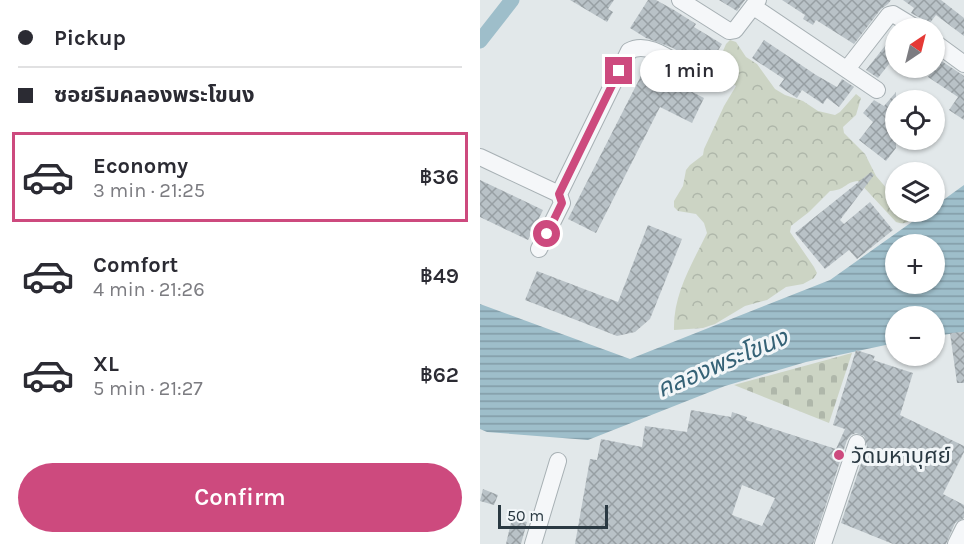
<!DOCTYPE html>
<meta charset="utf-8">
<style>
body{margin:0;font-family:Karla,"Noto Sans Thai",sans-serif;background:#f2f2f3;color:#2b2b33;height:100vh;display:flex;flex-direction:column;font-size:22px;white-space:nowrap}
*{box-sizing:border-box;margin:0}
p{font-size:20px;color:#7c7c81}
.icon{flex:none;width:33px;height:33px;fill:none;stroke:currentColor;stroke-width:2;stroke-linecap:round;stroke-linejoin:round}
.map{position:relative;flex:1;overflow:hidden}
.panel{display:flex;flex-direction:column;background:#fff;width:480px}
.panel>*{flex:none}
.hud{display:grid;align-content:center;height:132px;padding:0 18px;background:#fff}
.needle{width:39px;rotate:35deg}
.tools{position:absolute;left:405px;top:18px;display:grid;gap:12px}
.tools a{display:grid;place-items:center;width:60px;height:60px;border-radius:50%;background:#fff;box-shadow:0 2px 4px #0004;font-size:30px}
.scale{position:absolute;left:18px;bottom:15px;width:110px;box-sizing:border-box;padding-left:6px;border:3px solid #2a3942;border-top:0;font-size:16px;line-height:21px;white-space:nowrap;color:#2a3942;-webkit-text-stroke:4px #f2f6f8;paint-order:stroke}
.end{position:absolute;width:27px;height:27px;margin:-14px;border:8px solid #cd4a7e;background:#fff;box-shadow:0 0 0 3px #fff}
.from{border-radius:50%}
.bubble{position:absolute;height:42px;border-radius:21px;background:#fff;box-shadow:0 2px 4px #0004;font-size:20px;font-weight:600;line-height:42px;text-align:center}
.hud b{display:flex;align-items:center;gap:21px;height:57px;font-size:22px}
.hud b+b{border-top:2px solid #e1e1e2}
.hud i{width:15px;height:15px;background:#2b2b33}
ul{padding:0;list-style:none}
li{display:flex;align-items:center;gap:18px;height:90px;margin:0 12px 9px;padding:0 6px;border:3px solid transparent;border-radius:0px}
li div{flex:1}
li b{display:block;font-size:22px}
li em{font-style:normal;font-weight:600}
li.active{border-color:#cd4a7e}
li>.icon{width:54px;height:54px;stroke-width:1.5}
.primary-button{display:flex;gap:12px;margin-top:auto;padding:12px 18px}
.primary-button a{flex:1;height:69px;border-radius:36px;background:#cd4a7e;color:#fff;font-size:24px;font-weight:600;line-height:69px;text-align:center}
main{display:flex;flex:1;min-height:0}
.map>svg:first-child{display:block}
</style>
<main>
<section class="panel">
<div class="hud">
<b><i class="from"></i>Pickup</b>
<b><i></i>ซอยริมคลองพระโขนง</b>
</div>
<ul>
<li class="active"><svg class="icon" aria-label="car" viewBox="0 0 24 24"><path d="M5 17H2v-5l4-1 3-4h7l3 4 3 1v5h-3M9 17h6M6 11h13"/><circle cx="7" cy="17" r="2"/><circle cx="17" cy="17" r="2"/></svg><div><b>Economy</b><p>3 min · 21:25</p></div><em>฿36</em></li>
<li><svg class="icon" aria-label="car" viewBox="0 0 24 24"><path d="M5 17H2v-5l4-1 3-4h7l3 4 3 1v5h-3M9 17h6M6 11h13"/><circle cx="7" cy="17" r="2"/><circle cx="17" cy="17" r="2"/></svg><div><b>Comfort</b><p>4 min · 21:26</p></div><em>฿49</em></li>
<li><svg class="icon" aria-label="car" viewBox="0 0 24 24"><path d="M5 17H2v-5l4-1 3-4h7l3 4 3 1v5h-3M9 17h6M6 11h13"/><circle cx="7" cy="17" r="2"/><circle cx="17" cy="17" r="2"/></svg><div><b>XL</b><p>5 min · 21:27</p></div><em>฿62</em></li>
</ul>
<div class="primary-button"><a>Confirm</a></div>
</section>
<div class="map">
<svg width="484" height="544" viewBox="0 0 484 544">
<defs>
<pattern id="forest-crowns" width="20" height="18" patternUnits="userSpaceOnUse" patternTransform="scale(1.5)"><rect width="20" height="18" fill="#ccd4c4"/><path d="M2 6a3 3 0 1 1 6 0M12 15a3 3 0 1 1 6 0" fill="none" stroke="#afb7aa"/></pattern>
<pattern id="cemetery-stones" width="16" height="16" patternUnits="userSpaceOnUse" patternTransform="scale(1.5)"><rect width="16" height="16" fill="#ccd4c4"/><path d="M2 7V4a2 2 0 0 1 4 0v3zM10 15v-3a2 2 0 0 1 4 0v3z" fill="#afb7aa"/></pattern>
<pattern id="water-rules" width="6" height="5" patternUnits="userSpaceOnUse" patternTransform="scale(1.5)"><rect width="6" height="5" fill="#9ebeca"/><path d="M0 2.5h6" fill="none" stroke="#819ba6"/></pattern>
<pattern id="building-cross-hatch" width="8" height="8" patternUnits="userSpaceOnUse" patternTransform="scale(1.5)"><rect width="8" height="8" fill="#b9c2c7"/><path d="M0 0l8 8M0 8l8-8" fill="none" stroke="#979fa3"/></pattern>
</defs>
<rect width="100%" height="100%" fill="#e2e8ea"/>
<!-- forest -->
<path fill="url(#forest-crowns)" d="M250,40L256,42L266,57L277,64L295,89L305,95L323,101L338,111L355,115L360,112L376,94L381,98L376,115L363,127L364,133L385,154L396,176L415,198L416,212H432L431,219C426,224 423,224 416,222L378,181C365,182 366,190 350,191L329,212L316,222L311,226L310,232L334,267L337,273L334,278L323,284L306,287L287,300L265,306L235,324L223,328L194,330C193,294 212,264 227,233L224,223L216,214L198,211L194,207V201L203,186L206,170L210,165L223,155L224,149L244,106L256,86L239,71L237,65L246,44Z"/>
<!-- cemetery -->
<path fill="url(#cemetery-stones)" d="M372,353L349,423L254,385Z"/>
<!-- water -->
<path fill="url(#water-rules)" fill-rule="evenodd" d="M484,185V332L455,336L454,316H416L415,343L326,362L245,386L108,440L7,432L0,429V304L150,359L350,280L446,212H454L455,206ZM416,244H454V284H416Z"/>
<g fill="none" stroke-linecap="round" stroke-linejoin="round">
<!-- canal -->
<path stroke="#9ebeca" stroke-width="15" d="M0,41L32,0"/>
</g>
<!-- building -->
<path fill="url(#building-cross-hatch)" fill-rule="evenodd" d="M90,0H134L128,9L133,12L127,22Z
M168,0H176L194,10L216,24L214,27L242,44L227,69L193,48L166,38L150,28Z
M239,0H265L257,11Z
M302,0H411L408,4L401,9L374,44L336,20L333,25L323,19L325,15Z
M423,0H461L484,18V36L456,15L446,28L442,19L431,13L434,8Z
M416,32V55L398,78L386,70Z
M284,40L336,75L357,87L362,79L374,87L359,107L347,98L343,104L322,90L317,98L299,86L304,79L272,58Z
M460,60L484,76V120L469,110L478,97L448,77Z
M165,68L224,98L212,123L180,107L116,233L88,219Z
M416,92V148L406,161L379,140L393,122L383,113L394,100L404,106Z
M391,172L394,175L360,220L364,224L390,202L413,230L377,259L369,250L345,269L315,233Z
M0,180L63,210L48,240L0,217Z
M168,225L202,239L170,319L155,332L137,336L45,300L57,271L138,302Z
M484,332V383H477L470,333Z
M376,350L395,356L393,360L433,373L420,415L484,446V452L463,494L484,505V518L475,523L466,544H413L361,523L387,446L384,436L376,433L371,435L367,440L333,544H95L110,459L117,460L121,439L162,447L165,426L207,432L211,410L251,417L252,412L267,417L266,420L356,449L365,429L353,425ZM262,485L295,498L282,526L252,515Z
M3,489L18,495L14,505L0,501Z
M32,518L47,522L41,544H26Z"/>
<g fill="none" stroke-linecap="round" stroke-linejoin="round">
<defs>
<path id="minor" d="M200,0L249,31L255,30L278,0
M274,7L397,90
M454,42L484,64
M367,69L409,15L413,14L436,28
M0,157L79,194L149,51C168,40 192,61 209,70
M59,249L82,203L79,194
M53,544L78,461
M343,544L377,443
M476,544L484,528"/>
</defs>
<!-- minor casing -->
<use href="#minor" stroke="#a7b0b4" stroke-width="18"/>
<!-- minor -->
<use href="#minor" stroke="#f5f7f9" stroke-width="16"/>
</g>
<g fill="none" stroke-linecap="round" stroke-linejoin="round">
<!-- route -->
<path stroke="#cd4a7e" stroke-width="8" d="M67,234L82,203L79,194L139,71"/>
</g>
<!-- markers -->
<circle fill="#cd4a7e" stroke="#f2f6f8" stroke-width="2" cx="359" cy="455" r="6"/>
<g text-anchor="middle" stroke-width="6" stroke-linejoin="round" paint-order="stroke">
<!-- poi labels -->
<g font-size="22" fill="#2a3942" stroke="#f2f6f8" text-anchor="start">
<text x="371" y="463">วัดมหาบุศย์</text>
</g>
<!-- water labels -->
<g font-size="24" font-style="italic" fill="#356276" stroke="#f2f6f8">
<text transform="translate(242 363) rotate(-23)" y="8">คลองพระโขนง</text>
</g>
</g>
</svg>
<div class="tools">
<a><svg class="needle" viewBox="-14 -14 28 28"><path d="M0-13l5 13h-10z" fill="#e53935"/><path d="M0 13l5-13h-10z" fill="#7c7c81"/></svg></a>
<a><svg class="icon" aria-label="locate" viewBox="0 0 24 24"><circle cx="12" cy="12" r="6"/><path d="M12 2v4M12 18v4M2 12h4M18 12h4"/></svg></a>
<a><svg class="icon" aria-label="layers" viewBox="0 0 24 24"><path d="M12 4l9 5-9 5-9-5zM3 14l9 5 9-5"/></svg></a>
<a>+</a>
<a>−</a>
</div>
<div class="scale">50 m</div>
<i class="end from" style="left:67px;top:234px"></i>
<i class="end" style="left:139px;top:71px"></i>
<div class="bubble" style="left:160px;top:50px;width:99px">1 min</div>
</div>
</main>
